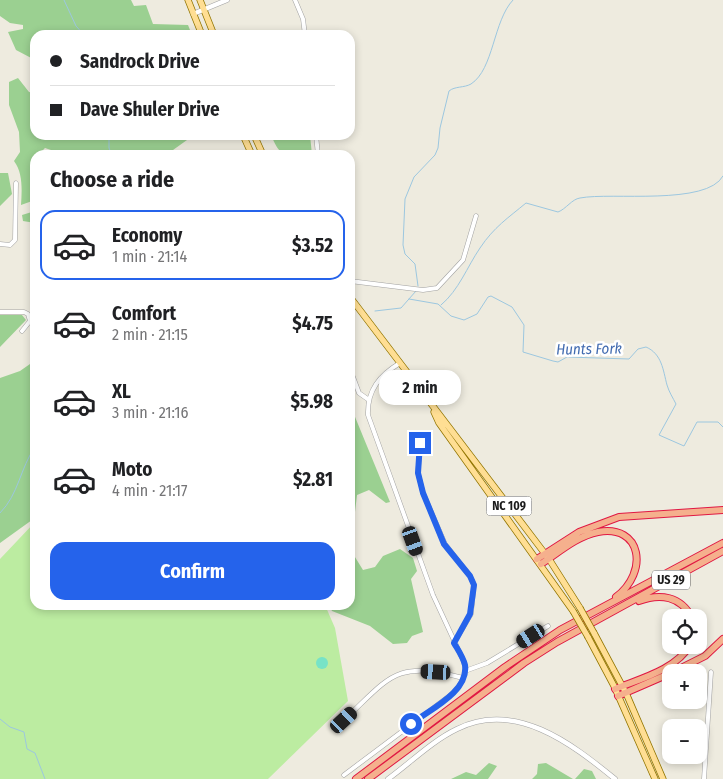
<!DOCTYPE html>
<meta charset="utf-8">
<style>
body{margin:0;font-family:"Fira Sans Condensed",sans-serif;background:#f6f6f6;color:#202124;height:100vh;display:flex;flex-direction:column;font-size:19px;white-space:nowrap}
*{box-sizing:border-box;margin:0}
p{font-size:16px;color:#757577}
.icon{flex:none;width:28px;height:28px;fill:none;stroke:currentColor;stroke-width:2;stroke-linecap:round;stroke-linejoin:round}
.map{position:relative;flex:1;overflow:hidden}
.drawer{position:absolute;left:30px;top:150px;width:325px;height:460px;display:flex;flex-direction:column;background:#fff;border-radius:15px;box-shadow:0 2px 8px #0003}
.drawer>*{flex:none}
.banner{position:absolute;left:30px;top:30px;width:325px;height:110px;border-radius:15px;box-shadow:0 2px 8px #0003;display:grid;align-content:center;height:110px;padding:0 20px;background:#fff}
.tools{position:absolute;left:662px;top:609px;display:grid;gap:10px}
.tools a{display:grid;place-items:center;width:45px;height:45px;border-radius:10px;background:#fff;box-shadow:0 2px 8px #0003;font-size:25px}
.end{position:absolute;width:22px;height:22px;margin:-11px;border:6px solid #2563eb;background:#fff;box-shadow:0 0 0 2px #fff}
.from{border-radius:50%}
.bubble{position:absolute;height:35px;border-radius:15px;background:#fff;box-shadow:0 2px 8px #0003;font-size:16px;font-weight:700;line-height:35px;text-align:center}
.car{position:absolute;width:15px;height:30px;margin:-15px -8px;border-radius:6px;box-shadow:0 0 4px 1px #0007;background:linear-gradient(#222 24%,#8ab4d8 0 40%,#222 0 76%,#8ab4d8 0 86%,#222 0)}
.banner b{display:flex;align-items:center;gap:18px;height:48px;font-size:19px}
.banner b+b{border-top:1px solid #e0e0e0}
.banner i{width:12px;height:12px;background:#202124}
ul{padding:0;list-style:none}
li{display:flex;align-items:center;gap:15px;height:70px;margin:0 10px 8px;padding:0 10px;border:2px solid transparent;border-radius:15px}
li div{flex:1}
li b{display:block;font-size:19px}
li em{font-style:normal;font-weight:700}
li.selected{border-color:#2563eb}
li>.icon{width:45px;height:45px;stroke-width:1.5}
h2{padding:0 20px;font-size:22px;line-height:60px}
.action{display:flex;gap:10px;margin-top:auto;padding:10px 20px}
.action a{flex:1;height:58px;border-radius:15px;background:#2563eb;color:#fff;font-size:20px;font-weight:700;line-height:58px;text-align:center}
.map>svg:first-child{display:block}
</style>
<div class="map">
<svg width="723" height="779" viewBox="0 0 723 779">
<rect width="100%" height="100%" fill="#eeebdf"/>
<!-- grass -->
<path fill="#bceca1" d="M35,522V605H325L335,628L348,701L268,779H0V559Z"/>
<!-- forest -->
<path fill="#9bd091" d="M0,0H131L134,6L146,5L153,24L188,25L192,35H35V60L16,50L8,32L23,29V25L10,23L0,16Z
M229,32L296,33V35H231Z
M18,78L29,92L35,93V135H194L166,155H66L45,148L38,155H35V200L21,205C22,190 23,173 14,161L20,152L19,132L9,105V82Z
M271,135H310L312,155C286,155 282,161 271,135Z
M0,173H8L12,194L0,206Z
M35,211V223L23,221L22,215Z
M0,315H22L26,320L0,347Z
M32,325L35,329V508L32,520L0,543V378L20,371L30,364Z
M350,411L353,412L390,502L386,503L369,490L357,495L355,512L350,515Z
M350,549L363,570L375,567L383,556L400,549L413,558L417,571L411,579L423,632L412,636L407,643L393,644L370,626L332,611L329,605H350Z
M489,763L497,766L488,779H451L466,772L476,775Z
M546,763L573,779H532L537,774L538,764Z
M584,769L592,771L596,779H575Z"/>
<!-- pitch -->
<path fill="#77e3c7" d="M316 663a6 6 0 1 1 12 0a6 6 0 1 1-12 0Z"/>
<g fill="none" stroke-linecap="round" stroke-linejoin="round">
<!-- stream -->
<path stroke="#9cc7df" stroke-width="1" d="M64,0L76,26L84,35
M109,135V148L112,155
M418,286L415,264L405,254L403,245L405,199L414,177L435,155L438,148L440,128L449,91C455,86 464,88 471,84C494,69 493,21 513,0
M409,299L438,304L451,316L464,320L477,314L488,297L491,296L512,307L524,325L523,352L553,361L558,362L567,357L629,359L638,349L646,347C662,354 663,370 667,385C669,392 673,398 676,404L659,435L684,446L697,422H718L723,427
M441,305C459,290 467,267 480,248C494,227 508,218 526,203L558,212C566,209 572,199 580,198C611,192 707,206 723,176
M375,311L401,308L416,291
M350,319L353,318
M0,513C19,494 20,468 35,447
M0,719L10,727L24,732L27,749L35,753L45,779"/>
<defs>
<path id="minor" d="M295,0L303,19L305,35
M316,135L318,155
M0,244L10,245L15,240L16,183
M350,281L423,290L437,288L463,260L476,216
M0,312H24L28,314L30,321L22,331
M350,369L359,393L369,400
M420,443L418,473L423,493L445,544L470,576L474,585L471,614L454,643
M465,671L487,663L548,626
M344,720C391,676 395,660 463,678
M344,775L452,694C462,685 467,675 464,662L433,595L368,415C367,390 380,375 400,363
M704,779L711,672"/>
<path id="tertiary" d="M193,14L227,0
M388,779C410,763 432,741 457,729C515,700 571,743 615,779"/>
<path id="primary" d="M188,0L202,35
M200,0L214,35
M243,135L252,155
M254,135L263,155
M350,297L549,559L580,608
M434,412L439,423L573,611
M594,633L626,693L663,779
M588,637L614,686L655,779"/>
<path id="trunk" d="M537,559L579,532L619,517L723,510
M541,564C558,553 577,536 598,532C642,524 649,572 616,597
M639,601C660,593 681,596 692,618
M673,672L705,656L723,639
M615,689C639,679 676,670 690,645
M618,696L671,673
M356,779L505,667L560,630L723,543
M368,779L524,663L557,642L723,551"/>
</defs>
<!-- minor casing -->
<use href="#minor" stroke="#a2a2a2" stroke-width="5"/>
<!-- tertiary casing -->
<use href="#tertiary" stroke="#a2a2a2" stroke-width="5.5"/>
<!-- primary casing -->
<use href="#primary" stroke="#927500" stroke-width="7"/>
<!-- trunk casing -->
<use href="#trunk" stroke="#e01843" stroke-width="8"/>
<!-- minor -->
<use href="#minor" stroke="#fff" stroke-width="4"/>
<!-- tertiary -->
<use href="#tertiary" stroke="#fff" stroke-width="4.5"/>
<!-- primary -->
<use href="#primary" stroke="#ffde93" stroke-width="5.5"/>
<!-- trunk -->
<use href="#trunk" stroke="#f5b08d" stroke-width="6"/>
<defs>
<path id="primary-bridge" d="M580,608L594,633
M573,611L588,637"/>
</defs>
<!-- primary-bridge casing -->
<use href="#primary-bridge" stroke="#927500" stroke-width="7" stroke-linecap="butt"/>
<!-- primary-bridge -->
<use href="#primary-bridge" stroke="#ffde93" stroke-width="5.5"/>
</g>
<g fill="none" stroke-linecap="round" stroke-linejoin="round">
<!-- route -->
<path stroke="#2563eb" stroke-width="6" d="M411,724C429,710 469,692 465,665C463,657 458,650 454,643L470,614L474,585L470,576L444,544L423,493L418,473L420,443"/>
</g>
<g text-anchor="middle" stroke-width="5" stroke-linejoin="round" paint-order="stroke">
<!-- shield labels -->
<g fill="#fff" stroke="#5f5f5f" stroke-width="1">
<rect x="486.5" y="496.5" width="45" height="19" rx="4"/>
<rect x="652" y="570.5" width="38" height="19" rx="4"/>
</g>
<g font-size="12" font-weight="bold" fill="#1b1b1b">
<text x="509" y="510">NC 109</text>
<text x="671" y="584">US 29</text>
</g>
<!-- water labels -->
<g font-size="15" font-style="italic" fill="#426bb0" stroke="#fff">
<text transform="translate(589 349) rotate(-1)" y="5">Hunts Fork</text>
</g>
</g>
</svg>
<div class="tools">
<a><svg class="icon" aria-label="locate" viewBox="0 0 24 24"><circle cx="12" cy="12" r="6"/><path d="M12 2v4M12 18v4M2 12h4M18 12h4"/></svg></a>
<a>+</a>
<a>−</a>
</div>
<i class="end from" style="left:411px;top:724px"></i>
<i class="end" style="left:420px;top:443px"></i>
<div class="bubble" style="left:379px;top:370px;width:82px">2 min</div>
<i class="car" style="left:413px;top:541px;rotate:160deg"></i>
<i class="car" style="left:531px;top:636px;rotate:237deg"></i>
<i class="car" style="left:436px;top:672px;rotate:273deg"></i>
<i class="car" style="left:344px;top:720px;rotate:47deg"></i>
<div class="banner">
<b><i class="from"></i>Sandrock Drive</b>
<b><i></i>Dave Shuler Drive</b>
</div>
<section class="drawer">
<h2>Choose a ride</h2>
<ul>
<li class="selected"><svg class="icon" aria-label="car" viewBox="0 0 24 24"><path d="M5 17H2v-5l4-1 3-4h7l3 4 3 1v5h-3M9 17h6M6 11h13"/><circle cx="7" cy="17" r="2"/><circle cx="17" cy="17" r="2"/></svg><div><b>Economy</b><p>1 min · 21:14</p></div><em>$3.52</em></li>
<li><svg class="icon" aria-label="car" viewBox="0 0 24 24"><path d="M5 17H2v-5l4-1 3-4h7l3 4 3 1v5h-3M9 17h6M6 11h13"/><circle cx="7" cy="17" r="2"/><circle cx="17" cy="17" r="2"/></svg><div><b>Comfort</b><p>2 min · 21:15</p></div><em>$4.75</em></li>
<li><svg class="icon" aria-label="car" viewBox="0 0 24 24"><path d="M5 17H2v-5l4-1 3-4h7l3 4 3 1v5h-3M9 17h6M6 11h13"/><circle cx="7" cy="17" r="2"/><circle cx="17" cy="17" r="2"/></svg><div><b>XL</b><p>3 min · 21:16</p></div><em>$5.98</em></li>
<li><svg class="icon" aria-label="car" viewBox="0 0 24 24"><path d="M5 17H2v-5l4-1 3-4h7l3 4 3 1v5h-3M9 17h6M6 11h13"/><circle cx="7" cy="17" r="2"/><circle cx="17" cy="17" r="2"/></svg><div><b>Moto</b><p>4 min · 21:17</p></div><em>$2.81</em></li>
</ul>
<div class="action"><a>Confirm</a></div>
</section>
</div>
